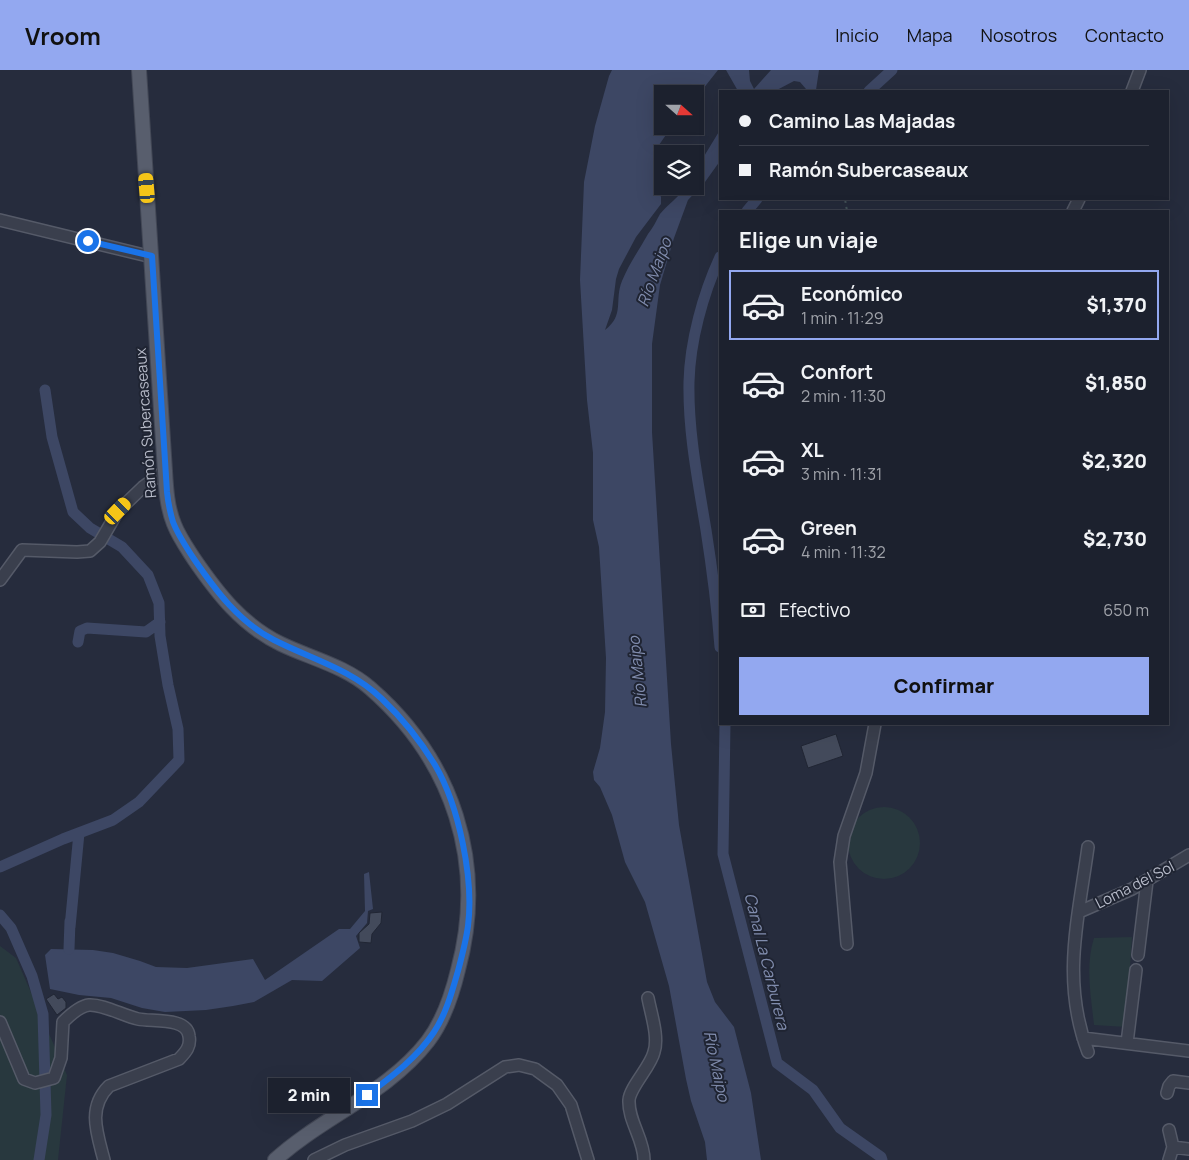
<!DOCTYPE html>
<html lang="es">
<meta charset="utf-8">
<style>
body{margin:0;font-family:Manrope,sans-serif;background:#252936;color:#f1f3f6;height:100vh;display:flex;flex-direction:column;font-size:19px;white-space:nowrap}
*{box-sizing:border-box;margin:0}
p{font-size:16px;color:#a0a3aa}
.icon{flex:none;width:28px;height:28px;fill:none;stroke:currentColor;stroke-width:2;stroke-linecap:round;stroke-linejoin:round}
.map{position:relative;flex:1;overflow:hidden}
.panel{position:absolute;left:719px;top:140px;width:450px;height:515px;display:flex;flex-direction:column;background:#1c212e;border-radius:0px;box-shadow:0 5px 20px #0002,0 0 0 1px #3a3e4a}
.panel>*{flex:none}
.hud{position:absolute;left:719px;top:20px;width:450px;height:110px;border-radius:0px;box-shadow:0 5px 20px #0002,0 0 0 1px #3a3e4a;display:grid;align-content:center;height:110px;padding:0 20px;background:#1c212e}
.needle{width:32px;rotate:111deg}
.buttons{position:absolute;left:654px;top:15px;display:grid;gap:10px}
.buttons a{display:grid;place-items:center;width:50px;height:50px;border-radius:0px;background:#1c212e;box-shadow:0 5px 20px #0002,0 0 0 1px #3a3e4a;font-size:25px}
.end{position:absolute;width:22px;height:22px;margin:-11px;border:6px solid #1a73e8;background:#fff;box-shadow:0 0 0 2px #fff}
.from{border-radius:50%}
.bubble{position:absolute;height:35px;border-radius:0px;background:#1c212e;box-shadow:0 5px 20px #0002,0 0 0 1px #3a3e4a;font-size:16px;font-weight:800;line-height:35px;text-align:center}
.car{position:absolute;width:15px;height:30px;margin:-15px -8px;border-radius:6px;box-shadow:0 0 4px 1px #0007;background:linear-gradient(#f5c518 24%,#345 0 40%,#f5c518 0 76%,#345 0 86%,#f5c518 0)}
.hud b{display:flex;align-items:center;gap:18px;height:48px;font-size:19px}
.hud b+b{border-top:1px solid #3a3e4a}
.hud i{width:12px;height:12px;background:#f1f3f6}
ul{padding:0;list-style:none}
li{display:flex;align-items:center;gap:15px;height:70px;margin:0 10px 8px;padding:0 10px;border:2px solid transparent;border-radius:0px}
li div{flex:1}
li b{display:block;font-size:19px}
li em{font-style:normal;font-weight:800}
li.selected{border-color:#93a8f0}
li>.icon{width:45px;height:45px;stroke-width:1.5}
h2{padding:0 20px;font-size:22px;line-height:60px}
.pay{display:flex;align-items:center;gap:12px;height:55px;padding:0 20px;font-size:19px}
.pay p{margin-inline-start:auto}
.action{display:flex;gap:10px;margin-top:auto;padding:10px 20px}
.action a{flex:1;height:58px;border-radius:0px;background:#93a8f0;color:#111;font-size:20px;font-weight:800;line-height:58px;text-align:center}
header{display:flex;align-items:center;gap:30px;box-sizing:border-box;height:70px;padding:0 25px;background:#93a8f0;color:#111}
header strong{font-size:24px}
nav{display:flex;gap:28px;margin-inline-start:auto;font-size:18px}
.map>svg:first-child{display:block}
</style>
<header>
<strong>Vroom</strong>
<nav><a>Inicio</a><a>Mapa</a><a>Nosotros</a><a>Contacto</a></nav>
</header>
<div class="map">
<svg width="1189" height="1090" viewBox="0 0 1189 1090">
<rect width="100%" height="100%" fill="#262c3d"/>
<!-- green -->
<path fill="#28383e" d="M848 773a36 36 0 1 1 72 0a36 36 0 1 1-72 0Z
M1132,867L1126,957L1094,955C1091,926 1085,896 1094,868Z
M0,876L16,888L67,1005L58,1090H0Z"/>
<!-- water -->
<path fill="#3d4764" d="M612,0H718L695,29V24H662V56H672L659,75L653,93L654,108L661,127V134L636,167L619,199L616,209L612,240L605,260C625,245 614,230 622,211C629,194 639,180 648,164C653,158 656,151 660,144C668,134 679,127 687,116H695V101L720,60V91L705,112L688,130L674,168L660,215L652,274V362L671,674L679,755L707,912L715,932L734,957L751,1023L761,1090H707L705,1072L691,1031L686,1009L669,916L645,832L625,792L612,745L600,717L594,710L593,702L600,678L605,642L606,588L599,477L593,450V383L587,330L580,210L584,112L595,56L609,6Z
M726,0H749L750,11L754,19L771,0H819L816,20L806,19L800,12L794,11L775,21H738Z
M369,802L373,839L368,841L367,853L356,866L360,878L322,911L292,910L254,932L233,936L206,940L165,942L142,938L111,928L79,925L50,919L45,885L51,879L93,880L113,883L140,891L156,897L187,898L253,889L265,910L339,859H350L365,841L364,804Z"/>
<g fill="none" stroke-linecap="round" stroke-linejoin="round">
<!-- canal -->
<path stroke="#3d4764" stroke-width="11" d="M869,21L892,0
M747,141L757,129
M720,187C703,224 690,271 689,312C688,362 698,411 706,460C712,498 717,538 720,577
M78,572L80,561L87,558L146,562L160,552
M725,654L723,784L777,993L813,1020L840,1058L881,1087L882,1090
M0,797L63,769L113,750L139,732L179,690L178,659L168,615L160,566L159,533L148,505L122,477L90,458L73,442L52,367L45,320
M0,845L11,858L32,906L43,944L46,1045L39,1090
M70,857L79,763
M69,879L70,851"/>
</g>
<!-- building -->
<path fill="#434a5b" stroke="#212634" d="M836,664L843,686L808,698L801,676Z
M382,842L381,853L372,864L371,873L359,872V863L369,854L370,843Z
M54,924L58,929L62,927L66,932V938L57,945L46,929Z"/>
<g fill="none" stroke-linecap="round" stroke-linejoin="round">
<defs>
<path id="minor" d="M1132,21L1140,0
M1073,141L1079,129
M0,150L152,187
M0,510L22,480L77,482L90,481L100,472L118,441L143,417L165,401
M1079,842L1132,819L1189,785
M847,874L840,792L844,766L866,703L875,654
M1138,885L1147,811
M0,952L24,1009L35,1013L54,1008L61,988L63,952C69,946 80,936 89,935C103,934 124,946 138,949C152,952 187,947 189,966C191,976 186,982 179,989L109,1016C87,1038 97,1063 104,1090
M1083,968L1189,981
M1127,973L1136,900
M1088,982C1061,911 1078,850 1088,777
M1167,1023L1169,1016L1173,1011L1189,1013
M1169,1060L1173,1077L1169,1090
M1173,1077L1189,1079
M314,1090L345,1075L412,1051L447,1034L505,997L519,995L535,999L557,1015L571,1035L588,1090
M644,1090C644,1069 628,1051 629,1030C630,1017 651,996 654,982C659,967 651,944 648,928"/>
<path id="major" d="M139,0L165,401C166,418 167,437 174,454C179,467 187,478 194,489C218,524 242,555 281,574C310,588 345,596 370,618C453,690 487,793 458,900C452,925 444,950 428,971C388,1023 322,1047 275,1090"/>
</defs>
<!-- minor casing -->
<use href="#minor" stroke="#555a68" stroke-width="14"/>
<!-- major casing -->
<use href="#major" stroke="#434856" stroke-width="16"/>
<!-- path -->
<path stroke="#46555b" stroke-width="2" stroke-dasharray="4 4" stroke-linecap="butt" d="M845,129L847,141"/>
<!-- minor -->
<use href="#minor" stroke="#3a3f4d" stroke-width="11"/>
<!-- major -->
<use href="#major" stroke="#585e6d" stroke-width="14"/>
</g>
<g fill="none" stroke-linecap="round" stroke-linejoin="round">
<!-- route -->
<path stroke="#1a73e8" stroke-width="6" d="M88,171L152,186L167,422C168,432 170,442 173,452C178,465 186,477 194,489C216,521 239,552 274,570C311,589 351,599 382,629C402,648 421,672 435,695C459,736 474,809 468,856C466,871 462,886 458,901C452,922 446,944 434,962C417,988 391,1007 367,1025"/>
</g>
<g text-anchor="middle" stroke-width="4" stroke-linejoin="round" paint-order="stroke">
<!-- street labels -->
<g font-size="15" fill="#b6bac8" stroke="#1f2432">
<text transform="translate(146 353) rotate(-94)" y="5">Ramón Subercaseaux</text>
<text transform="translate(1135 815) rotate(-27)" y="5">Loma del Sol</text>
</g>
<!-- water labels -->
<g font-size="16" font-style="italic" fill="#808cad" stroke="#1f2432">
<text transform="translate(654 202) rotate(-70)" y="6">Río Maipo</text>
<text transform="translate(637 602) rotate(-96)" y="6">Río Maipo</text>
<text transform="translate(767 891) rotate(76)" y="6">Canal La Carburera</text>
<text transform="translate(717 996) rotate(78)" y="6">Río Maipo</text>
</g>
</g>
</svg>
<div class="buttons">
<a><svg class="needle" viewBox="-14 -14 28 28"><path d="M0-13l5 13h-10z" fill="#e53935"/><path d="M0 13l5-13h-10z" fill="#a0a3aa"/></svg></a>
<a><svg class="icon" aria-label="layers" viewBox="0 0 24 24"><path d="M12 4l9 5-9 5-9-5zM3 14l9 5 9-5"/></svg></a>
</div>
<i class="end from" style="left:88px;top:171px"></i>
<i class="end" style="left:367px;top:1025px"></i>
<div class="bubble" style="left:268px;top:1008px;width:82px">2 min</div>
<i class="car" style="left:147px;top:118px;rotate:355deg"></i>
<i class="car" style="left:118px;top:441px;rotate:44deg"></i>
<div class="hud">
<b><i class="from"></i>Camino Las Majadas</b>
<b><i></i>Ramón Subercaseaux</b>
</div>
<section class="panel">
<h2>Elige un viaje</h2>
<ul>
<li class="selected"><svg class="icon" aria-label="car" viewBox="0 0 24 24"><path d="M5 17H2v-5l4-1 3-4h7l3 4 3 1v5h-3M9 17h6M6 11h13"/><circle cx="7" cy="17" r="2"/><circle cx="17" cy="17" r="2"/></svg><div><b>Económico</b><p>1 min · 11:29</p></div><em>$1,370</em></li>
<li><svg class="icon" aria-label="car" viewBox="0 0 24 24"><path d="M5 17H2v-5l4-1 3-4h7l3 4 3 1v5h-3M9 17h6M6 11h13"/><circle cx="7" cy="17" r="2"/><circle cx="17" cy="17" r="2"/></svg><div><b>Confort</b><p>2 min · 11:30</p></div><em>$1,850</em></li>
<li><svg class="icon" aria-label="car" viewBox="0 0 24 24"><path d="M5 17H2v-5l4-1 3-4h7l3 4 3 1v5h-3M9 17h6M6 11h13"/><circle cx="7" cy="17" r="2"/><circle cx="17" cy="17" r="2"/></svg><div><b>XL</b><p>3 min · 11:31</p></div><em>$2,320</em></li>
<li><svg class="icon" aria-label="car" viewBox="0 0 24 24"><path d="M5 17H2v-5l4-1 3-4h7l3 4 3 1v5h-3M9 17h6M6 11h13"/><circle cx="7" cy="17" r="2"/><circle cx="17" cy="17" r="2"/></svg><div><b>Green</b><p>4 min · 11:32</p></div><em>$2,730</em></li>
</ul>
<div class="pay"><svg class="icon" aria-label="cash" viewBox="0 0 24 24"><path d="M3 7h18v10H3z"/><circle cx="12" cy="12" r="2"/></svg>Efectivo<p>650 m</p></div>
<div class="action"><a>Confirmar</a></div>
</section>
</div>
